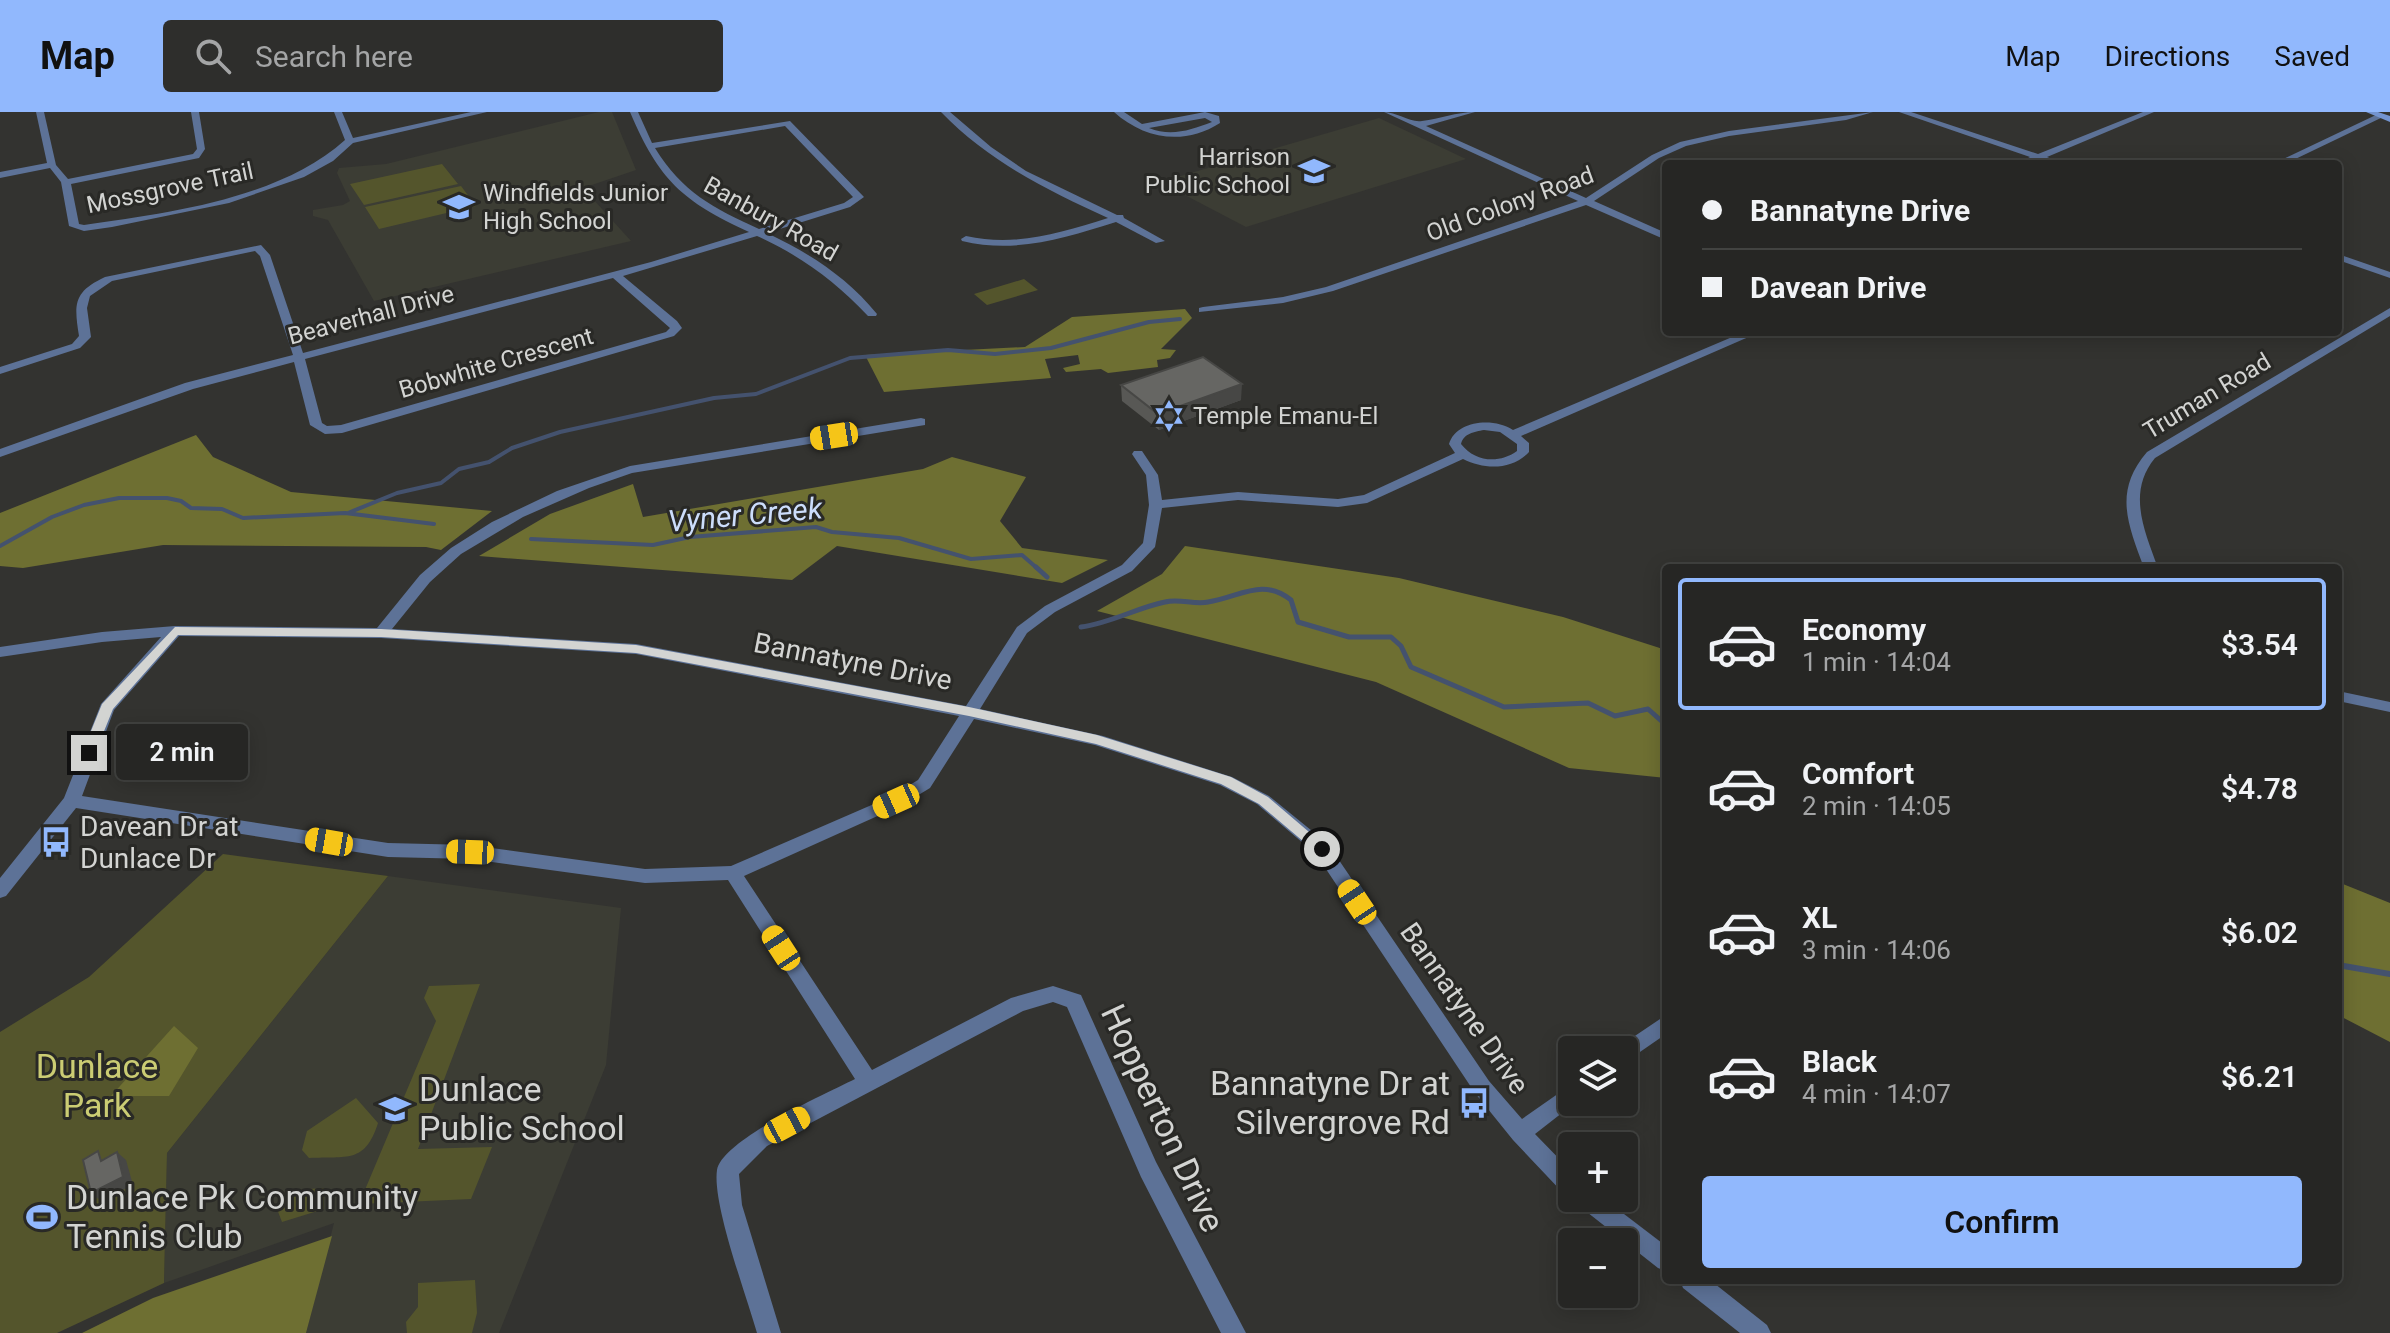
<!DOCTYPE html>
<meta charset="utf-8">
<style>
body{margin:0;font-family:Roboto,sans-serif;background:#2e2e2c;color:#f1f3f6;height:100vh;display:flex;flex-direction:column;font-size:30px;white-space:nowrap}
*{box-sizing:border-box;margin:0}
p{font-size:26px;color:#a4a5a6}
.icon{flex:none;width:44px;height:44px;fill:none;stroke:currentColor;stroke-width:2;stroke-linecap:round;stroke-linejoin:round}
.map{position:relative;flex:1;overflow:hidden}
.sheet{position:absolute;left:1662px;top:452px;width:680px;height:720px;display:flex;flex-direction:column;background:#262624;border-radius:8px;box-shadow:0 4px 20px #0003,0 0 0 2px #424341}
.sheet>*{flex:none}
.guide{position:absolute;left:1662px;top:48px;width:680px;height:176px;border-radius:8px;box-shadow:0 4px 20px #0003,0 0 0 2px #424341;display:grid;align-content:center;height:176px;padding:0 40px;background:#262624}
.fabs{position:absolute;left:1558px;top:924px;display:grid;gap:16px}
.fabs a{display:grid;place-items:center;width:80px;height:80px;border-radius:8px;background:#262624;box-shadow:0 4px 20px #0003,0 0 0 2px #424341;font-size:40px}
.end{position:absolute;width:36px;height:36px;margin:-18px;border:10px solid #d3d4d2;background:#111;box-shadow:0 0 0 4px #111}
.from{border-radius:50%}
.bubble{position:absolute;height:56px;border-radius:8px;background:#262624;box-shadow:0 4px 20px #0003,0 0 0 2px #424341;font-size:26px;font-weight:600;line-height:56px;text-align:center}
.car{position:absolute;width:24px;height:48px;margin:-24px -12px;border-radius:10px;box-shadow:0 0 6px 2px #0007;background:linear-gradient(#f5c518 24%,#345 0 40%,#f5c518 0 76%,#345 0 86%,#f5c518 0)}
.guide b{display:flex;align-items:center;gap:28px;height:76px;font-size:30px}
.guide b+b{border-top:2px solid #424341}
.guide i{width:20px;height:20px;background:#f1f3f6}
ul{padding:14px 0 0;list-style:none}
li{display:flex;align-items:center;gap:24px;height:132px;margin:0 16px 12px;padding:0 24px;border:4px solid transparent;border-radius:8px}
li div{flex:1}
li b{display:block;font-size:30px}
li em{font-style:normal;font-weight:600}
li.active{border-color:#91b8fd}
li>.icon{width:72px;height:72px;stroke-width:1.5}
.action{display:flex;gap:16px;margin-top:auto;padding:16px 40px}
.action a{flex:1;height:92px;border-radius:8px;background:#91b8fd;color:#111;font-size:32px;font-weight:600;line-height:92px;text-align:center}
header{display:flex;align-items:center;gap:48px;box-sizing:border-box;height:112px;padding:0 40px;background:#91b8fd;color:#111}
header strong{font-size:38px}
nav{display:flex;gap:44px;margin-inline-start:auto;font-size:28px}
.search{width:560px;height:72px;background:#2e2e2c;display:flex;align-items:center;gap:20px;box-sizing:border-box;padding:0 28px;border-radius:8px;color:#a4a5a6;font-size:30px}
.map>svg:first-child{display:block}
</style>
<header>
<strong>Map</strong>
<div class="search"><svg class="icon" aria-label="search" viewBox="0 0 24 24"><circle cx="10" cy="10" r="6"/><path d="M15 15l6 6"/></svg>Search here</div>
<nav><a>Map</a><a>Directions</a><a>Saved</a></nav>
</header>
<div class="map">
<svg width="2390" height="1221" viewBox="0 0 2390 1221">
<rect width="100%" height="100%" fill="#333330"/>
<!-- built -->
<path fill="#3c3d34" d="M599,0H612L636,58L583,76L631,129L374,189L328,108L313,104V98L343,93L350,89L337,61L339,56L386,52Z
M1379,6L1466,47L1246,115L1160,70Z
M388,764L621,796L606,953L499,1221H306L334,1111L164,1171L167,1041Z"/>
<!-- green -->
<path fill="#54552c" d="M442,52L458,72L364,93L350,72Z
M461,74L476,94L379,117L365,95Z
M1024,167L1038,178L987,193L974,182Z
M223,742L388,764L167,1041L164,1171L57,1221H0V920L89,865Z
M480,872L418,1037L492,1035L471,1087L359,1092L436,909L424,886L429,874Z
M356,986L378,1011C365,1052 347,1044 309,1046L302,1038L307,1019Z
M324,1076V1097L282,1110L277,1097L294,1078Z
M475,1168L477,1201L472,1221H407L406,1210L418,1195V1171Z"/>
<!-- forest -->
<path fill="#6e6f32" d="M1185,197L1192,206L1161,237L1176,238L1170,246L1157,248L1158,255L1108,261L1101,257L1066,260L1063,256L1080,252L1078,243L1045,247L1051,266L884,280L865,243L1025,235L1072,205Z
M196,323L213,345L291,380L492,399L441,438L426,435L163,433L23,456L0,454V401Z
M952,345L1026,365L1000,409L1022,436L1108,448L1062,471L837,434L792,468L479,444L550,402L633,372L643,405L923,357Z
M1185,434L1399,466L1563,505L1666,538V666L1569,656L1376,570L1097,499L1162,462Z
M2338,770L2390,791V930L2338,903Z
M174,914L198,936L169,984H111Z
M332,1124L306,1221H82L153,1186Z"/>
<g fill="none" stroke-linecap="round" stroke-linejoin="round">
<!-- stream-far2 -->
<path stroke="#44526e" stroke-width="4" d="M348,401L397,381L441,371L459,357L489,350L512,336L560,320L714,286L756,282L850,246L948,238L995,242L1051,236L1149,210L1180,207
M531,427L653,433L690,425L816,415L832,420L899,426L971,447L1022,443L1038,457
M0,434L52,405L84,393L119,386H167L181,389L191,396L222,397L243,406L345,401L434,412"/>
<!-- stream-far1 -->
<path stroke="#44526e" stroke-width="5" d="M1036,455L1047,465
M1081,515C1111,511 1136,496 1165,490C1179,486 1194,493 1208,490C1240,485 1262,465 1291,488L1298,510L1349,525H1391L1401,534L1411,555L1504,595L1588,591L1615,604L1648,597L1666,613"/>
<!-- stream -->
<path stroke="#44526e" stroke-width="6" d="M2338,853L2390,862"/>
<!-- street -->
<path fill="#5d7297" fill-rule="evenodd" d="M36,0H44L56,53L68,67L193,42L197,37L191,0H199L205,37L199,46L71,72L79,112L84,113C169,101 279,87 345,28L334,0H342L353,26L471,0H487L353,31L333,49L304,65L229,91L112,115L84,119L69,114L61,70L50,56L0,66V60L47,51Z
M630,0H638L652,31L790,9L864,85L850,95L767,121C809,141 847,165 877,202L876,204H868C835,169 801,144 757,124L623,164L677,209L682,216L674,224L342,321L325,322L310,313L294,250L193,277L0,345V337L185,271L293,243L260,144L255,139L112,169L90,184L87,196L91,225L80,236L0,262V255L72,232L79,224C74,192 73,180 105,165L261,133L270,143L303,241L651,150L749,120C682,89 659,68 630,0ZM785,14L853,85L844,91L759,117C713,96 682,80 655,36ZM613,166L670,216L666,220L341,313L327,314L322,311L305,247Z
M941,0H950L991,35L1026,59L1117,103H1123L1124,106L1165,129L1156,131L1116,110C1064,126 1017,142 962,129L961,127L966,124C1016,135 1060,121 1108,106C1047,78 988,49 941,0Z
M1114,0H1124L1142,12L1205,0L1219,4L1220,11C1184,34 1144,27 1114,0ZM1205,6L1212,10C1191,18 1171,25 1149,16Z
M1384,0C1397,0 1410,11 1422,9C1440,7 1456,0 1475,0L1426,14L1586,86L1652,43L1680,30L1729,19L1873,0L1846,8L1729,24L1686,34L1659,46L1594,89L1666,121V128L1586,93L1333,179L1283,191L1199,200V196L1203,195L1283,185L1326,175L1578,89Z
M1899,0H1911L2038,42L2143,0H2154L2047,45L2064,52H2050L2039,48L2030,52H2017L2030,45Z
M2378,2L2385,4L2285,52H2273Z
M2338,142L2390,160V166L2338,148Z
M2390,196V204L2155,346C2127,380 2144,418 2158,456H2144C2128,412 2113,380 2147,340Z
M1744,220H1760L1521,324L1529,331V340C1512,358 1485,358 1463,347L1367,391L1338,395L1238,388L1162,396L1155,435L1132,459L1055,500L1027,521L980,597L1103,624L1232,665L1269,684L1328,732L1489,969L1522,1007L1572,972V990H1576L1535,1022L1572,1060V1085L1564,1082L1513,1028L1475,981L1316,742L1257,692L1220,673L1095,633L974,607L930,676L902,693L744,764L872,958L1011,886L1053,874L1081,883L1156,1050L1246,1221H1221L1141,1065L1067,895L1053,890L1023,899L767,1034L739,1062L742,1093L781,1221H757C747,1185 712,1092 717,1058C722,1028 827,981 855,967L728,768L645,771L470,747L388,745L76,696L6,784L0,786V766L64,686L101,592L161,525L102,530L0,545V535L102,520L175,514L377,516L420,463L451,436L492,410L557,379L630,354L921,306L925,307V313L632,361L589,376L523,405L461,442L430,470L392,517L636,532L966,594L1017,515L1045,494L1122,453L1143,431L1149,393L1146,363L1132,342L1134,339H1142L1158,363L1162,388L1238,380L1338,387L1364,383L1455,341L1449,332C1456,308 1494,305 1513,318ZM1484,318L1500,320L1517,332V339C1499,352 1475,350 1461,332C1464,321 1474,320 1484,318ZM179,524L381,526L636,542L959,604L918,668L890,685L731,754L645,757L470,733L388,731L82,684L114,598Z
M2338,579L2390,590V600L2338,589Z
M1666,903V922L1624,951V938H1616L1617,936Z
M1575,1086H1603L1666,1134V1159L1658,1156L1578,1093Z
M1680,1168H1710L1767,1213L1771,1221H1740L1683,1176Z"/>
<!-- secondary -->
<path fill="#7394d0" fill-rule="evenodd" d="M2366,0H2378L2390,4V10Z"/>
</g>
<!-- wall -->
<path fill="#585855" d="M1121,273L1241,288L1159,318L1122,289Z"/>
<!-- shaded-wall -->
<path fill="#474745" d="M1242,272L1241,288L1159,318L1158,302Z
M117,1040L126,1048L133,1073L101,1089L91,1081Z"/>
<!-- building -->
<path fill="#666663" stroke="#474745" stroke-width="2" d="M1203,245L1242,272L1158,302L1121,273Z
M98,1039L101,1049L117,1040L123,1065L91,1081L83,1048Z"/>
<!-- route -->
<path fill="#d3d4d2" d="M175,515L381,517L636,533L969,595L1097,623L1231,665L1268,685L1329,737L1322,743L1317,741L1259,692L1221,672L1096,632L969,604L636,541L381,525L178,523L113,597L94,644H84L82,641L102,592Z"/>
<!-- icons -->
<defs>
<symbol id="school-bare" viewBox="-9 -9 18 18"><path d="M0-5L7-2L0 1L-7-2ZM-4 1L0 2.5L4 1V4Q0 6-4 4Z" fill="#91b8fd" stroke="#292926" stroke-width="2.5" paint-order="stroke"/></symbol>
<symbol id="synagogue-bare" viewBox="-9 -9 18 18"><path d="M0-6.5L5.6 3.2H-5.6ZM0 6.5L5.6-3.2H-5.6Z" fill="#91b8fd" stroke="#292926" stroke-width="2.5" paint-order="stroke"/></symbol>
<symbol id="bus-bare" viewBox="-9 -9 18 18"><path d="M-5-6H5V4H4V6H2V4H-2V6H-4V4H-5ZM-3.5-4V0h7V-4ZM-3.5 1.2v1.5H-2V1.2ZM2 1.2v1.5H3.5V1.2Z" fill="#91b8fd" stroke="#292926" stroke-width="2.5" paint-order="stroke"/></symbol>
<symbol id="stadium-bare" viewBox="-9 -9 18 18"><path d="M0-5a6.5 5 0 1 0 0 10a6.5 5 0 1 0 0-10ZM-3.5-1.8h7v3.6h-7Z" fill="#91b8fd" stroke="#292926" stroke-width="2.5" paint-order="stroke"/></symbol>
</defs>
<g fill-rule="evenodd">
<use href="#school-bare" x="1292" y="37" width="44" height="44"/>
<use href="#school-bare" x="437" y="73" width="44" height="44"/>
<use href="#synagogue-bare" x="1147" y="282" width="44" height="44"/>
<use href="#bus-bare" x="34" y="708" width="44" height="44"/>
<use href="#bus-bare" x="1452" y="969" width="44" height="44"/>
<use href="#school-bare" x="373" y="975" width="44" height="44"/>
<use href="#stadium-bare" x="20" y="1083" width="44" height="44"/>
</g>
<g text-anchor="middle" stroke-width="6" stroke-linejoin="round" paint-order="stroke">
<!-- far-poi labels -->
<g font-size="24" fill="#d3d4d2" stroke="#292926" text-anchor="start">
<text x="1290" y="53" text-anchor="end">Harrison<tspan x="1290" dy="28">Public School</tspan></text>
<text x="483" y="89">Windfields Junior<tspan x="483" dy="28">High School</tspan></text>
<text x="1193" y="312">Temple Emanu-El</text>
</g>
<!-- far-street labels -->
<g font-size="24" fill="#d3d4d2" stroke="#292926">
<text transform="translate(170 76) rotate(-12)" y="8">Mossgrove Trail</text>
<text transform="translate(1510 92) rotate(-20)" y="8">Old Colony Road</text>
<text transform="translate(771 107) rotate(29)" y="8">Banbury Road</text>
<text transform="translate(371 203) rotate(-15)" y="8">Beaverhall Drive</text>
<text transform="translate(496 251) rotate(-16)" y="8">Bobwhite Crescent</text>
<text transform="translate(2207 284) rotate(-31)" y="8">Truman Road</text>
</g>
<!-- street labels -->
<g font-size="28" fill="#d3d4d2" stroke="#292926">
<text transform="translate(853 549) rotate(11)" y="10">Bannatyne Drive</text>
<text transform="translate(1465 896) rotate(55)" y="10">Bannatyne Drive</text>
</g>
<!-- poi labels -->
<g font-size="28" fill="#d3d4d2" stroke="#292926" text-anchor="start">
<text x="80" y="724">Davean Dr at<tspan x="80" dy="32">Dunlace Dr</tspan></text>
</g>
<!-- water labels -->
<g font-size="30" font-style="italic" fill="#ccddfb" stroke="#292926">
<text transform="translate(745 403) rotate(-5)" y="10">Vyner Creek</text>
</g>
<!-- near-park labels -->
<g font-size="34" fill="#cbcc73" stroke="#292926">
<text x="97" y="966">Dunlace<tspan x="97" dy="39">Park</tspan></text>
</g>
<!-- near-poi labels -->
<g font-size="34" fill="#d3d4d2" stroke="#292926" text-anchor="start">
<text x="1450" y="983" text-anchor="end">Bannatyne Dr at<tspan x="1450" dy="39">Silvergrove Rd</tspan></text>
<text x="419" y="989">Dunlace<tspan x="419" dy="39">Public School</tspan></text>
<text x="66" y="1097">Dunlace Pk Community<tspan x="66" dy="39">Tennis Club</tspan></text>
</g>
<!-- near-street labels -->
<g font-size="34" fill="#d3d4d2" stroke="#292926">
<text transform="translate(1163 1006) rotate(65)" y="12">Hopperton Drive</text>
</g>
</g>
</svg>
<div class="fabs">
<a><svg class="icon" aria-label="layers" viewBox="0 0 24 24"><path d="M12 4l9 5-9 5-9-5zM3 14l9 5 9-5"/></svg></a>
<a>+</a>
<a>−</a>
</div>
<i class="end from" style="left:1322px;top:737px"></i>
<i class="end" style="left:89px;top:641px"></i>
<div class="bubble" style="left:116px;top:612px;width:132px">2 min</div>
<i class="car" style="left:834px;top:324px;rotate:261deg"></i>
<i class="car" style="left:896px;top:689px;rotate:246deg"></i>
<i class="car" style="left:329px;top:730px;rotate:280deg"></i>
<i class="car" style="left:470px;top:740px;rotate:272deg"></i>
<i class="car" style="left:1357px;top:790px;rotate:326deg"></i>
<i class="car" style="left:781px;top:836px;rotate:327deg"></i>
<i class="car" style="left:787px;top:1013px;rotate:62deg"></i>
<div class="guide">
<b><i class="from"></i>Bannatyne Drive</b>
<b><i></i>Davean Drive</b>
</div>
<section class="sheet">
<ul>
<li class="active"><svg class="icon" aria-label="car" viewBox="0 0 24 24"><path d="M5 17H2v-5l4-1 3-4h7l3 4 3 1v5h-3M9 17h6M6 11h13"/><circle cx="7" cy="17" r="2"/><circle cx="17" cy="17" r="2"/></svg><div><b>Economy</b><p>1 min · 14:04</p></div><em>$3.54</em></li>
<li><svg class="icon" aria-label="car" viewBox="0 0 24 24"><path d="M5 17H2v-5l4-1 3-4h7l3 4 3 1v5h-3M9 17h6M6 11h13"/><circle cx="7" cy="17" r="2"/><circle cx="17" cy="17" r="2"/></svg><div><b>Comfort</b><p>2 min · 14:05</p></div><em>$4.78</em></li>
<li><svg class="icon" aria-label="car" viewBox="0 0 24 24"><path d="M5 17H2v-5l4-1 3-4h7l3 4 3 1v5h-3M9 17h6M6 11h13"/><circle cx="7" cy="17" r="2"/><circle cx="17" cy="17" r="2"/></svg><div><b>XL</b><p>3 min · 14:06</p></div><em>$6.02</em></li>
<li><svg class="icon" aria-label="car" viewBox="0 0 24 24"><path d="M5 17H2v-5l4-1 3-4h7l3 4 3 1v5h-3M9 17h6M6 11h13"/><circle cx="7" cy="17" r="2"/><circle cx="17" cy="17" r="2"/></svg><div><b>Black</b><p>4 min · 14:07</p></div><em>$6.21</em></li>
</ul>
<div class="action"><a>Confirm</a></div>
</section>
</div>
